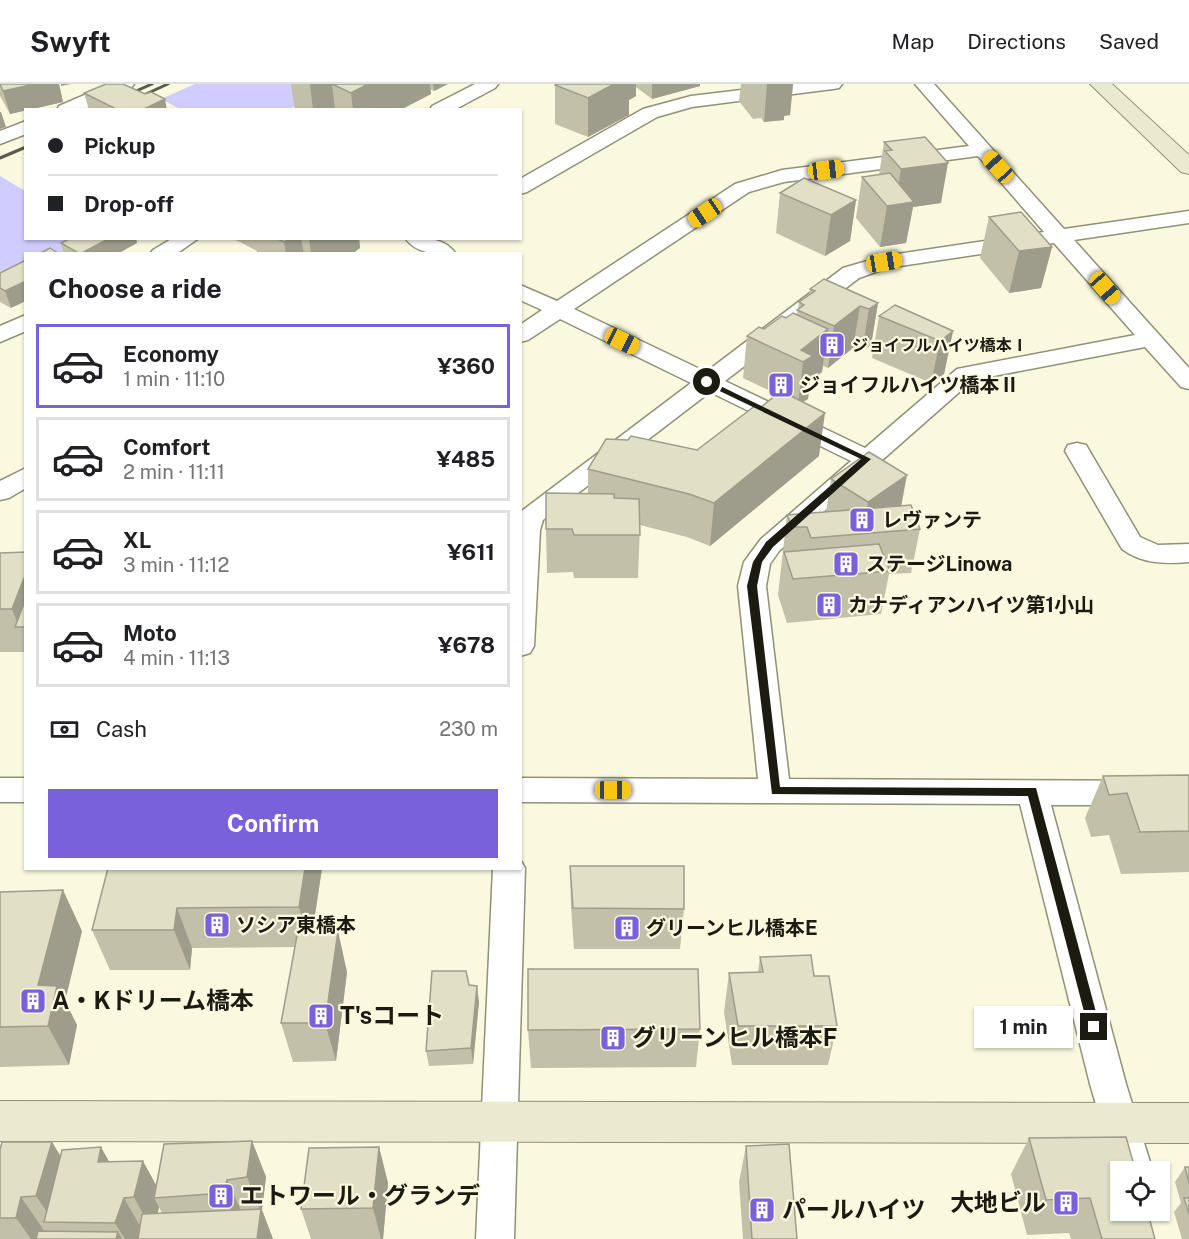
<!DOCTYPE html>
<meta charset="utf-8">
<style>
body{margin:0;font-family:"Public Sans","Noto Sans JP",sans-serif;background:#f6f6f6;color:#202124;height:100vh;display:flex;flex-direction:column;font-size:22px;white-space:nowrap}
*{box-sizing:border-box;margin:0}
p{font-size:20px;color:#757577}
.icon{flex:none;width:33px;height:33px;fill:none;stroke:currentColor;stroke-width:2;stroke-linecap:round;stroke-linejoin:round}
.map{position:relative;flex:1;overflow:hidden}
.details{position:absolute;left:24px;top:168px;width:498px;height:618px;display:flex;flex-direction:column;background:#fff;border-radius:0px;box-shadow:0 2px 4px #0004}
.details>*{flex:none}
.top-card{position:absolute;left:24px;top:24px;width:498px;height:132px;border-radius:0px;box-shadow:0 2px 4px #0004;display:grid;align-content:center;height:132px;padding:0 24px;background:#fff}
.buttons{position:absolute;left:1110px;top:1077px;display:grid;gap:12px}
.buttons a{display:grid;place-items:center;width:60px;height:60px;border-radius:0px;background:#fff;box-shadow:0 2px 4px #0004;font-size:30px}
.end{position:absolute;width:27px;height:27px;margin:-14px;border:8px solid #1c1b12;background:#fff;box-shadow:0 0 0 3px #fff}
.from{border-radius:50%}
.bubble{position:absolute;height:42px;border-radius:0px;background:#fff;box-shadow:0 2px 4px #0004;font-size:20px;font-weight:700;line-height:42px;text-align:center}
.car{position:absolute;width:18px;height:36px;margin:-18px -9px;border-radius:8px;box-shadow:0 0 4px 2px #0007;background:linear-gradient(#f5c518 24%,#345 0 40%,#f5c518 0 76%,#345 0 86%,#f5c518 0)}
.top-card b{display:flex;align-items:center;gap:21px;height:57px;font-size:22px}
.top-card b+b{border-top:2px solid #e0e0e0}
.top-card i{width:15px;height:15px;background:#202124}
ul{padding:0;list-style:none}
li{display:flex;align-items:center;gap:18px;height:84px;margin:0 12px 9px;padding:0 12px;border:3px solid #e0e0e0;border-radius:0px}
li div{flex:1}
li b{display:block;font-size:22px}
li em{font-style:normal;font-weight:700}
li.selected{border-color:#7861db}
li>.icon{width:54px;height:54px;stroke-width:1.5}
h2{padding:0 24px;font-size:27px;line-height:72px}
.pay{display:flex;align-items:center;gap:15px;height:66px;padding:0 24px;font-size:22px}
.pay p{margin-inline-start:auto}
.button{display:flex;gap:12px;margin-top:auto;padding:12px 24px}
.button a{flex:1;height:69px;border-radius:0px;background:#7861db;color:#fff;font-size:24px;font-weight:700;line-height:69px;text-align:center}
header{display:flex;align-items:center;gap:36px;box-sizing:border-box;height:84px;padding:0 30px;background:#fff;border-bottom:2px solid #e0e0e0}
header strong{font-size:28px}
nav{display:flex;gap:33px;margin-inline-start:auto;font-size:21px}
.map>svg:first-child{display:block}
</style>
<header>
<strong>Swyft</strong>
<nav><a>Map</a><a>Directions</a><a>Saved</a></nav>
</header>
<div class="map">
<svg width="1189" height="1155" viewBox="0 0 1189 1155">
<rect width="100%" height="100%" fill="#faf9df"/>
<!-- green -->
<path fill="#d0ccfe" d="M195,0H340L289,25H180L161,15Z
M0,92L25,107L26,154L92,155L61,169L26,170L25,186L0,198Z"/>
<g fill="none" stroke-linecap="round" stroke-linejoin="round">
<defs>
<path id="street" d="M110,0H134L131,4L83,26H57L59,22Z
M475,0H498L495,4L454,26H430L432,22Z
M790,0H842L839,4L833,5L692,23L657,33L527,108L520,110V95L643,25L691,12Z
M915,0H934L1064,145L1189,127V139L1074,156L1189,284V305L1181,303L1145,263L973,296L779,467L770,480L766,502L789,695L1189,697V721H1051L1126,1000L1153,1088H1120V1101L1090,1000L1020,720L520,718V694L758,695L738,502L744,478L761,455L851,377L710,308L543,436L540,446L534,562L530,569L520,572V430L523,426L691,299L560,235L528,256L520,258V241L542,226L520,216V201L557,217L735,100L782,86L969,62ZM978,72L1044,148L884,172L843,184L706,288L574,225L749,108L784,98ZM1054,159L1135,251L957,285L865,364L725,297L859,194L887,184Z
M26,37V50L0,60V47Z
M173,154H199L176,170H150L153,166Z
M405,154C423,154 445,153 456,170C438,170 417,171 405,154Z
M26,231V247L0,258V242Z
M1077,359L1086,361L1140,453L1158,461L1189,460V478C1165,480 1142,480 1122,465L1065,367L1068,361Z
M26,384V404L9,414L0,416V397Z
M0,694H26V718H0Z
M520,775L525,784L514,1155H476L493,784H520Z"/>
<path id="secondary" d="M1090,0H1112L1189,71V90L1181,88Z
M0,1017L1189,1019V1059L0,1057Z"/>
</defs>
<!-- street casing -->
<use href="#street" stroke="#919078" stroke-width="3"/>
<!-- secondary casing -->
<use href="#secondary" stroke="#919078" stroke-width="2"/>
<!-- street -->
<use href="#street" fill="#fff" fill-rule="evenodd"/>
<!-- secondary -->
<use href="#secondary" fill="#ebe9cf" fill-rule="evenodd"/>
<!-- rail -->
<path stroke="#5b5a4d" stroke-width="3" d="M146,10L168,0
M94,26L152,0
M0,74L26,63"/>
</g>
<!-- wall -->
<path fill="#c2c0a9" fill-rule="evenodd" d="M0,0H59L63,18L10,30L0,12Z
M291,0H448L434,7L430,5L431,10L400,26H353L352,21L353,26H295Z
M556,0H700V2L652,15L636,3V12L629,16V31L588,53L555,40V1Z
M741,0H793L790,31L784,32V36L764,38L761,34L753,35L739,17Z
M84,9L167,26H89Z
M884,58L941,119L913,123L906,159L880,163L856,134L862,93L879,91Z
M780,109L856,116L850,157L825,172L776,149Z
M989,133L1052,163L1041,204L1009,209L980,174Z
M71,154H136L137,159L117,170H64L61,159Z
M236,154H359L360,164L352,169L257,170V167L236,156Z
M0,189L11,224L0,218Z
M810,205L878,219L871,261L862,267L853,264L828,284L823,282L822,288L810,297L808,315L802,318L819,372L710,462L687,453L640,441L638,494H574L573,488L547,489L546,445L588,409V385L697,366L761,323L777,310L743,294L747,252L764,245L786,234L797,230L799,218L809,211Z
M879,232L953,247L944,290L931,299L872,274Z
M831,395L901,422L920,445L911,489L889,490L881,530L787,539L778,511L787,431L826,428Z
M26,468V568H0V469Z
M1189,691V788L1121,790L1109,751L1091,753L1085,734L1103,692Z
M570,782L684,825L680,865H574L571,823Z
M322,784L313,846L347,888L336,977L293,978L281,939L295,863L192,864L190,886H110L92,846Z
M0,808L82,847L65,917L77,941L69,981L0,983Z
M760,873L814,892L837,942L828,981H732L724,928L729,889L758,888Z
M469,901L479,918L473,980L429,982L426,967Z
M700,945L696,983L531,984L528,946Z
M1029,1054L1155,1155H1071L1069,1149L1027,1151L1011,1090Z
M252,1057L266,1093L262,1126L273,1155H0V1066L109,1077L156,1102ZM159,1123L162,1129H158Z
M746,1062L797,1155H743L739,1098Z
M379,1063L388,1099L383,1155H311L301,1125Z
M1185,1083H1189V1155H1182L1174,1128L1181,1119L1175,1098Z"/>
<!-- shaded-wall -->
<path fill="#9e9c8a" d="M35,0H59L63,18L10,30L3,7Z
M61,0H71L61,2Z
M310,0H332L335,26H313Z
M351,0H430L431,10L400,26H353L351,9Z
M433,0H448L434,7Z
M614,0H636V12L629,16V31L588,53V14Z
M652,0H700V2L652,15Z
M767,0H793L790,31L784,32V36L764,38Z
M165,15L167,26H142Z
M0,28H1L6,43L0,45Z
M948,79L941,119L913,123L906,159L880,163L887,122L895,121L901,85Z
M856,116L850,157L825,172L831,131Z
M110,154H136L137,159L117,170H80Z
M291,154H301L304,170H286L284,158Z
M309,154H359L360,164L352,170H311Z
M1052,163L1041,204L1009,209L1019,167Z
M26,197V217L11,224L5,207Z
M878,219L871,261L862,267L869,225Z
M860,222L853,264L828,284L834,242Z
M828,245L822,288L810,297L808,315L798,321L803,278L801,266Z
M953,247L944,290L931,299L940,257Z
M825,329L819,372L710,462L714,419Z
M907,391L899,434L863,450L868,418Z
M24,494L26,497V543H19L12,525Z
M305,784H322L310,863L299,823Z
M63,806L82,847L65,917L77,941L69,981L48,942L38,901Z
M177,824L192,864L190,886L174,846Z
M338,847L347,888L336,977L325,939Z
M477,902L479,918L473,980L471,964Z
M252,1057L266,1093L262,1126L273,1155H257L261,1128L247,1093Z
M52,1058L74,1094L54,1138L36,1112Z
M101,1063L121,1099L98,1078Z
M379,1063L388,1099L383,1155H381L373,1124Z
M143,1077L162,1112L154,1114L159,1123L153,1148L134,1113Z
M227,1096L243,1131L239,1144L224,1109Z
M21,1113L45,1148L43,1155H31L16,1134Z
M124,1114L144,1149L141,1155H125L115,1139Z
M118,1148L122,1155H116Z"/>
<!-- building -->
<path fill="#e1dfc5" stroke="#9e9c8a" stroke-width="1.5" d="M0,0H35L3,7Z
M106,0H123L145,10L151,8L165,15L142,26H118L84,9Z
M332,0H368L351,9Z
M556,0H614L588,14L555,1Z
M925,53L948,79L901,85L885,67L892,66L884,58Z
M890,89L914,118L887,122L862,93Z
M804,94L856,116L831,131L780,109Z
M1021,128L1052,163L1019,167L989,133Z
M71,154H110L80,170L61,159Z
M276,154H291L284,158Z
M50,164L59,170H39Z
M26,176V197L5,207L0,204V189Z
M824,195L878,219L869,225L860,222L834,242L797,226L804,221L799,218L815,207L810,205Z
M895,221L953,247L940,257L879,232Z
M793,229L828,245L801,266L813,272L803,278L747,252L759,243L764,245L782,232L786,234Z
M781,307L825,329L714,419L689,410L588,385L606,355L628,356L631,352L697,366L756,321L761,323Z
M869,368L907,391L868,418L831,395Z
M546,409L614,410V414L639,415L640,451H574L572,445H546Z
M911,421L920,445L811,454L807,443H792L787,431Z
M879,460L890,487L793,495L784,468Z
M26,468V494H24L12,525H0V469Z
M26,514V543H15Z
M1189,691V747L1140,748L1127,709L1109,711L1103,692Z
M570,782H684V825L573,824Z
M108,784H305L299,823L177,824L174,846H92Z
M63,806L38,901L57,902L48,942L0,943V808Z
M298,846L338,847L325,939H281Z
M811,871L814,892H829L837,942H738L729,889L763,888L760,873Z
M528,885H698L700,945L528,946Z
M432,887H466L469,901L477,902L471,964L426,967Z
M1126,1053L1136,1088H1120V1126H1147L1155,1155H1102L1090,1114L1046,1116L1029,1054Z
M252,1057L247,1093L227,1096L224,1109L154,1114L164,1060Z
M2,1058H52L36,1112L21,1113L16,1134H0V1066Z
M789,1060L797,1155H752L746,1062Z
M101,1063L98,1078L143,1077L134,1113L124,1114L115,1139L44,1138L62,1066Z
M379,1063L373,1124L301,1125L309,1064Z
M1185,1083H1189V1099Z
M1184,1114H1189V1130Z
M261,1125L257,1155H138L142,1130Z
M38,1147L118,1148L116,1155H36Z"/>
<!-- route -->
<path fill="#1c1b12" d="M705,297H710L871,375L773,463L762,478L757,502L780,703L1036,704L1100,943L1098,946L1094,948L1088,943L1028,712L772,710L747,502L753,478L766,458L861,375L705,300Z"/>
<!-- icons -->
<defs>
<symbol id="building-square" viewBox="-11 -11 22 22"><rect x="-9" y="-9" width="18" height="18" rx="4" fill="#7861db" stroke="#faf9df"/><path d="M-4-6H4V6H1V3H-1V6H-4ZM-2.5-4.3h1.7v1.8h-1.7ZM.8-4.3h1.7v1.8H.8ZM-2.5-1h1.7V.8h-1.7ZM.8-1h1.7V.8H.8Z" fill="#fff"/></symbol>
</defs>
<g fill-rule="evenodd">
<use href="#building-square" x="817" y="246" width="30" height="30"/>
<use href="#building-square" x="766" y="286" width="30" height="30"/>
<use href="#building-square" x="847" y="421" width="30" height="30"/>
<use href="#building-square" x="831" y="465" width="30" height="30"/>
<use href="#building-square" x="814" y="506" width="30" height="30"/>
<use href="#building-square" x="202" y="826" width="30" height="30"/>
<use href="#building-square" x="612" y="829" width="30" height="30"/>
<use href="#building-square" x="18" y="902" width="30" height="30"/>
<use href="#building-square" x="306" y="917" width="30" height="30"/>
<use href="#building-square" x="598" y="939" width="30" height="30"/>
<use href="#building-square" x="206" y="1097" width="30" height="30"/>
<use href="#building-square" x="1051" y="1104" width="30" height="30"/>
<use href="#building-square" x="747" y="1111" width="30" height="30"/>
</g>
<g text-anchor="middle" stroke-width="4.5" stroke-linejoin="round" paint-order="stroke">
<!-- far-poi labels -->
<g font-size="16" font-weight="bold" fill="#1c1b12" stroke="#faf9df" text-anchor="start">
<text x="852" y="267">ジョイフルハイツ橋本Ⅰ</text>
</g>
<!-- poi labels -->
<g font-size="20" font-weight="bold" fill="#1c1b12" stroke="#faf9df" text-anchor="start">
<text x="800" y="308">ジョイフルハイツ橋本Ⅱ</text>
<text x="882" y="443">レヴァンテ</text>
<text x="866" y="487">ステージLinowa</text>
<text x="848" y="528">カナディアンハイツ第1小山</text>
<text x="236" y="848">ソシア東橋本</text>
<text x="646" y="851">グリーンヒル橋本E</text>
</g>
<!-- near-poi labels -->
<g font-size="24" font-weight="bold" fill="#1c1b12" stroke="#faf9df" text-anchor="start">
<text x="52" y="925">A・Kドリーム橋本</text>
<text x="340" y="940">T'sコート</text>
<text x="632" y="962">グリーンヒル橋本F</text>
<text x="240" y="1120">エトワール・グランデ</text>
<text x="1046" y="1127" text-anchor="end">大地ビル</text>
<text x="782" y="1134">パールハイツ</text>
</g>
</g>
</svg>
<div class="buttons">
<a><svg class="icon" aria-label="locate" viewBox="0 0 24 24"><circle cx="12" cy="12" r="6"/><path d="M12 2v4M12 18v4M2 12h4M18 12h4"/></svg></a>
</div>
<i class="end from" style="left:707px;top:298px"></i>
<i class="end" style="left:1094px;top:943px"></i>
<div class="bubble" style="left:974px;top:922px;width:99px">1 min</div>
<i class="car" style="left:998px;top:83px;rotate:318deg"></i>
<i class="car" style="left:826px;top:86px;rotate:83deg"></i>
<i class="car" style="left:705px;top:129px;rotate:236deg"></i>
<i class="car" style="left:884px;top:178px;rotate:81deg"></i>
<i class="car" style="left:1105px;top:204px;rotate:139deg"></i>
<i class="car" style="left:622px;top:257px;rotate:116deg"></i>
<i class="car" style="left:613px;top:706px;rotate:90deg"></i>
<div class="top-card">
<b><i class="from"></i>Pickup</b>
<b><i></i>Drop-off</b>
</div>
<section class="details">
<h2>Choose a ride</h2>
<ul>
<li class="selected"><svg class="icon" aria-label="car" viewBox="0 0 24 24"><path d="M5 17H2v-5l4-1 3-4h7l3 4 3 1v5h-3M9 17h6M6 11h13"/><circle cx="7" cy="17" r="2"/><circle cx="17" cy="17" r="2"/></svg><div><b>Economy</b><p>1 min · 11:10</p></div><em>¥360</em></li>
<li><svg class="icon" aria-label="car" viewBox="0 0 24 24"><path d="M5 17H2v-5l4-1 3-4h7l3 4 3 1v5h-3M9 17h6M6 11h13"/><circle cx="7" cy="17" r="2"/><circle cx="17" cy="17" r="2"/></svg><div><b>Comfort</b><p>2 min · 11:11</p></div><em>¥485</em></li>
<li><svg class="icon" aria-label="car" viewBox="0 0 24 24"><path d="M5 17H2v-5l4-1 3-4h7l3 4 3 1v5h-3M9 17h6M6 11h13"/><circle cx="7" cy="17" r="2"/><circle cx="17" cy="17" r="2"/></svg><div><b>XL</b><p>3 min · 11:12</p></div><em>¥611</em></li>
<li><svg class="icon" aria-label="car" viewBox="0 0 24 24"><path d="M5 17H2v-5l4-1 3-4h7l3 4 3 1v5h-3M9 17h6M6 11h13"/><circle cx="7" cy="17" r="2"/><circle cx="17" cy="17" r="2"/></svg><div><b>Moto</b><p>4 min · 11:13</p></div><em>¥678</em></li>
</ul>
<div class="pay"><svg class="icon" aria-label="cash" viewBox="0 0 24 24"><path d="M3 7h18v10H3z"/><circle cx="12" cy="12" r="2"/></svg>Cash<p>230 m</p></div>
<div class="button"><a>Confirm</a></div>
</section>
</div>
